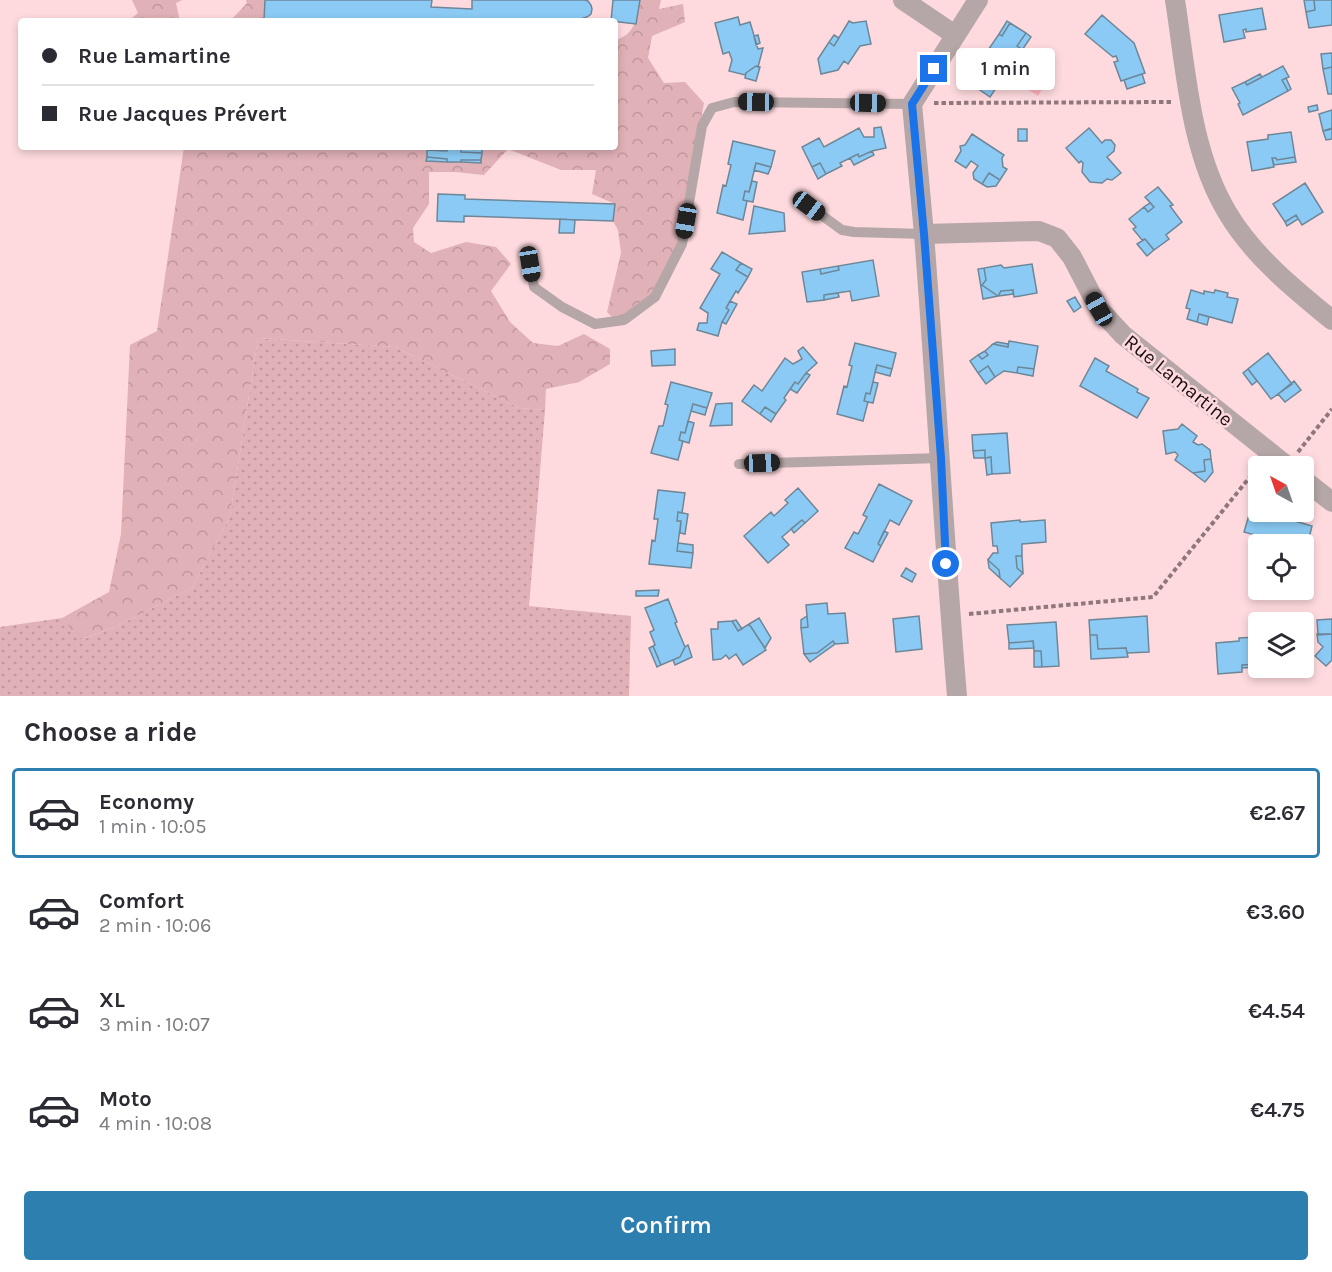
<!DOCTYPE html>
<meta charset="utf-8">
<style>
body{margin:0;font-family:Karla,sans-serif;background:#f2f2f3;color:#2b2b33;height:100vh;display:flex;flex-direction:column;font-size:22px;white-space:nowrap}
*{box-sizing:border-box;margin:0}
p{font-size:20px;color:#7c7c81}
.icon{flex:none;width:33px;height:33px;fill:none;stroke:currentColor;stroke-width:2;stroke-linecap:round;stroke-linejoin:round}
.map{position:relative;height:696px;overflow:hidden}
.panel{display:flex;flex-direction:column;background:#fff;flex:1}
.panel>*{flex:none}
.banner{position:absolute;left:18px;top:18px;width:600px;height:132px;border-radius:6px;box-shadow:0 3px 9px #0003;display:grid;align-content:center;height:132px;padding:0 24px;background:#fff}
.needle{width:39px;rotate:320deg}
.fabs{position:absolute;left:1248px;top:456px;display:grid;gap:12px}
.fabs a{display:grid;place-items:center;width:66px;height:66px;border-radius:6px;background:#fff;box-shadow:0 3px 9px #0003;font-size:30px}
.end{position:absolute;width:27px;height:27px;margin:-14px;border:8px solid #1a73e8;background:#fff;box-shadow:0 0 0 3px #fff}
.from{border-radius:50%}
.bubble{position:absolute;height:42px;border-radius:6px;background:#fff;box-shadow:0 3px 9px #0003;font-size:20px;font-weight:600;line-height:42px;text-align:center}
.car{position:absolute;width:18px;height:36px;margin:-18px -9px;border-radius:8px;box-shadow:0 0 4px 2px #0007;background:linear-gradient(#222 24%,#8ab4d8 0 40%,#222 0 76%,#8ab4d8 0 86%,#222 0)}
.banner b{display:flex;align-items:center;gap:21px;height:57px;font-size:22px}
.banner b+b{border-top:2px solid #e1e1e2}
.banner i{width:15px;height:15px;background:#2b2b33}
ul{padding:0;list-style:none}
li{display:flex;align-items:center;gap:18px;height:90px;margin:0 12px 9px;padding:0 12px;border:3px solid transparent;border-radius:6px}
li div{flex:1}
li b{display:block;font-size:22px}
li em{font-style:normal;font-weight:600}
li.active{border-color:#2c7faf}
li>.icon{width:54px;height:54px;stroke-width:1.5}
h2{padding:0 24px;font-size:27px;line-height:72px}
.cta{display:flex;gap:12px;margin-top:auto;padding:12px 24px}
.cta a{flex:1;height:69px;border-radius:6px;background:#2c7faf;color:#fff;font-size:24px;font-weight:600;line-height:69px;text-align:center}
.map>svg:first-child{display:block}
</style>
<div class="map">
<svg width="1332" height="696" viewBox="0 0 1332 696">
<defs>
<pattern id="grass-dots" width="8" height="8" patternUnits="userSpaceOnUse" patternTransform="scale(1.5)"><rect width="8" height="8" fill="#e0b1b7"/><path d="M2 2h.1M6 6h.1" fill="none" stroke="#c0979c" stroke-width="1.8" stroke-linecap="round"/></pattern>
<pattern id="forest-crowns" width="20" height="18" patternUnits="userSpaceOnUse" patternTransform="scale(1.5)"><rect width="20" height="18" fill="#e0b1b7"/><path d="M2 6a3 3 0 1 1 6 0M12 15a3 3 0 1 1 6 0" fill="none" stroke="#c0979c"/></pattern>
</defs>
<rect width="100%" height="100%" fill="#fedade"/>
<!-- grass -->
<path fill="url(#grass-dots)" d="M258,338L395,347L519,408L545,410L529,606L631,616L629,696H0V627L62,618L81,640L117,626L192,588L230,516Z"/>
<!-- forest -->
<path fill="url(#forest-crowns)" d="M132,0H182L176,3L180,21H128L138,13Z
M246,0H265L264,21H230L247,3Z
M640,0H661L659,9L683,4L685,22L652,36L648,58L664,83L685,82L704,103L674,259L655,294L619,324L607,312L621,253L618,230L613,221L615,204L592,194L596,170H561L508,149L484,175L455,172H429V204L413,228L414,242L431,253L466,242L496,247L511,264L491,291L510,322L533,343L558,346L584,334L610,349V364L579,382L546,389L545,410L519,408L395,347L258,338L230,516L192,588L117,626L80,640L62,618L109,592L121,534L130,345L157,331L184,147H615V40C635,35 637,18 640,0Z"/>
<!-- water -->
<path fill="#ffb4bf" d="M1043,66L1050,73L1049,78L1038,96L1027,89Z"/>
<!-- building -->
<path fill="#8bcaf4" stroke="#6d8799" stroke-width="1.5" d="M265,0H432L431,7L472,9V0H585L588,1L591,5L592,9L591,14L587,17L583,18V21H264Z
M613,0H640L636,24L611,21Z
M1304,0H1314L1315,10L1306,12Z
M1314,0H1332V25L1309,28L1306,12L1315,10Z
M1262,8L1266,29L1246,32V29L1243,30L1245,38L1224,42L1219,15Z
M1102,15L1134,43L1145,73L1121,81L1114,62L1118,61L1116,56L1113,57L1085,34Z
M738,17L740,25L750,22L758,49L763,48L758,67L756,66L746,73L745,75L729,71L732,60L729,52L723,54L715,23Z
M849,21L853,23L866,21L871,44L860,46L848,64L844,61L838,70L821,74L818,59L829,42L834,46Z
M1007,21L1010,23L1002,36L999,34Z
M1010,23L1026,33L1017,46L1020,48L992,89L971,75L999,34L1002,36Z
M1026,33L1031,37L990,97L967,81L971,75L992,89L1020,48L1017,46Z
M758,35L760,43L756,45L754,36Z
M834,35L839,38L834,46L829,42Z
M1332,53V67L1323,69L1321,54Z
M756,66L760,67L756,81L745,78L746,73Z
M1283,66L1289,77L1282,80L1288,91L1243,115L1238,104L1240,103L1232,88L1245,82L1247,85Z
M1332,67V94H1328L1323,69Z
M1142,74L1145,83L1127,89L1124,80Z
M1260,74L1262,77L1247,85L1245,82Z
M1286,78L1291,89L1288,91L1282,80Z
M1317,105L1318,110L1309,112L1308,107Z
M1332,110V129L1323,131L1319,114Z
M881,127L886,148L872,151L859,157L858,154L840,163L842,166L826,174L820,163L812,167L802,147L819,138L824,147L859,128L864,137H874V128Z
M1089,128L1102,143L1105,140H1111L1115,145L1114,151L1107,157L1121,173L1112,180L1107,179L1102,183L1090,182L1082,172L1083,163L1081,161L1079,163L1066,148Z
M1332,128V139L1326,140L1323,131Z
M1018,129H1027V141H1018Z
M1291,132L1295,157L1277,160L1276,158H1272L1274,167L1252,171L1247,142L1268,139V135Z
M972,134L1004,155L1002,158L1003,167L1007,169L1000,180L989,173L982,184L974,179L973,173L978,166L971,161L966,168L955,161L961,151L960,146L965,145Z
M733,141L775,151L771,167L756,163L749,192L745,191L743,200L747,201L743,220L717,213L723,185L726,186L731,165L728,164Z
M427,147L448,148L447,151L427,150Z
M448,148H461V152L482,153L481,160H461V162H447V159L427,157V150L447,151Z
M461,148L482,149V153L461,152Z
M872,151L874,155L854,165L850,158L858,154L859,157Z
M427,157L447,159V162L426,161Z
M1295,157L1296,162L1274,165L1272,158H1276L1277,160Z
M461,160H481V163L461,162Z
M756,163L771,167L768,174L754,170Z
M820,163L826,174L818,179L812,167Z
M989,173L1000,180L996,186L987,187L982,184Z
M752,181L757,182L753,202L743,200L745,191L749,192Z
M1305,183L1323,212L1302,225L1296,215L1285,222L1273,204Z
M1158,187L1173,205L1170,206L1182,222L1166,235L1169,239L1154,250L1145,239L1142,240L1133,229L1136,227L1129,219L1144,207L1148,212L1154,207L1145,197Z
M438,194L465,195V199L615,204L613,221L464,216V222L437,221Z
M1150,203L1154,207L1148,212L1144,207Z
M754,206L784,213L785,231L749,234Z
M1296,215L1298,219L1287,226L1285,222Z
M560,219L575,220L574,233H559Z
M1145,239L1154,250L1147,256L1137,244Z
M722,252L741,263L736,270L748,277L738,293L736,291L726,308L729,310L722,322L718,336L697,330L699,323H707L708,313L700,308L720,274L711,269Z
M873,260L879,296L852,301L850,291L824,295V300L807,302L802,272L820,269L821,274L839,270L838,266Z
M741,263L752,269L748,277L736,270Z
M1032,264L1037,293L1014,297L1013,290L1001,291L998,296L982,285L986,280L984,268L1001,265L1004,268Z
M838,266L839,270L821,274L820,269Z
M984,268L986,280L982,285L998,296L983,299L978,269Z
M1013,290V294L998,296L1001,291Z
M1191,290L1204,294V291L1214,293L1215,290L1228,293L1227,297L1238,299L1232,323L1199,314L1197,322L1187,319L1190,309L1186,308Z
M838,293L839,297L824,300V295Z
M1075,297L1081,307L1074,312L1067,301Z
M730,301L737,304L726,324L722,322L729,310L726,308Z
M1199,314L1209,317L1207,325L1197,322Z
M1009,341L1038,346L1034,369L1018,367L1017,373L1004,371L995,377L988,366L978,373L970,361L978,355L982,359L988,355L985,351L993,344L1008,347Z
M997,342L1008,344V347L993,344Z
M855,343L896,353L892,369L877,365L870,394L866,393L864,401L868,402L863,421L837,414L844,386L847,387L852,366L849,365Z
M803,347L817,363L806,373L798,384L795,382L784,398L786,400L776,414L765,407L760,414L742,401L754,385L762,391L785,358L793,364L802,359L798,351Z
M675,349V365L652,366L651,351Z
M985,351L988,355L982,359L978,355Z
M1268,353L1292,384L1271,399L1248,369Z
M1095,358L1109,366L1106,371L1138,389L1137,392L1149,398L1137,418L1080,386Z
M877,365L892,369L890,376L875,372Z
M988,366L995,377L986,384L978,373Z
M1018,367L1034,369L1033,376L1017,373Z
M1248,369L1257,381L1252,385L1243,373Z
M806,373L810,375L797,393L790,389L795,382L798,384Z
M1294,381L1301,390L1285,402L1278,394Z
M671,382L712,393L707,408L693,404L685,433L681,432L679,440L683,441L678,460L651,453L659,426H663L668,405L665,404Z
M873,382L878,383L873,403L864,401L866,393L870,394Z
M732,403V425L710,426L716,404Z
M693,404L707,408L705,415L691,411Z
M765,407L776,414L771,422L760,414Z
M688,421L694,423L689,443L679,440L681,432L685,433Z
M1182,424L1197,436L1193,442L1198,445L1202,444L1210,450L1211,459L1204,460L1205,471L1193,473L1175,460L1178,455L1175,452L1166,454L1163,431L1178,429Z
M1007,433L1010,473L992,474L991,457L985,458V450L973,451L972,435Z
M985,450V458H974L973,451Z
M991,457L992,474L987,475L985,458Z
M1211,459L1213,472L1205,482L1193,473L1205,471L1204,460Z
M879,484L912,501L899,525L890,520L878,544L881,546L873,562L845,548L854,532L858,534L867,517L863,515Z
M798,488L818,511L805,523L802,520L782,537L789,545L768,563L744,536L771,512L774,516L788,503L785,500Z
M658,490L685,493L682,513L678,512L677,521H681L677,551L693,553L691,568L649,564L652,540L655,541L658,519H654Z
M1251,508L1312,526L1309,538L1297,535L1295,544H1287L1244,532Z
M678,512L688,514L685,534L680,533L681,521H677Z
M802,520L805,523L794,533L791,529Z
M1020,520V522L1045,520L1046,542L1022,544V556H1016L1017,568L1023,573L1010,587L1000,578L999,570L988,560L993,553H998L997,546H993L991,523Z
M884,531L888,533L881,546L878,544Z
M678,543L693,545V553L677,551Z
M1016,556H1022L1023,573L1017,568Z
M988,560L999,570L1000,578L989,568Z
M906,568L916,574L912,582L901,576Z
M659,590L658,596H636V591Z
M668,599L677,622L675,623L685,647L680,657L661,665L653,646L655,645L650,632L654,630L645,608Z
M827,603L828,614L845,613L848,643L835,644L833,641L817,653L804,654L801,628L808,627L806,605Z
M807,616L808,627L801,628V620Z
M919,616L922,649L896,652L893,619Z
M1147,616L1149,652L1127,653L1126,648L1098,649L1097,635H1090L1089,620Z
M759,618L771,638L765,648L749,624Z
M1332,619V634L1318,635L1317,620Z
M736,620L742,629L738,631L732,621Z
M732,621L738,631L749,624L766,650L743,665L736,654L729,659L726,655L721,659L713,660L711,629H718V622Z
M1056,622L1059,666L1042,667L1041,651H1034L1033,641L1009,643L1007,625Z
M1317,634H1332V660L1326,666L1315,656L1323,647L1318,642Z
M1090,635H1097L1098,649L1126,648L1128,657L1091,659Z
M1258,637V664L1242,665V672L1218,674L1216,643L1239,641V638Z
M833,641L835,644L810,662L804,654L817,653Z
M1033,641L1034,648L1009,649V643Z
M688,645L692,657L675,665L673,660L680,657L685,647Z
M653,646L661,665L657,667L649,648Z
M1034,651H1041L1042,667H1034Z
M1258,664V667L1242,668V665Z"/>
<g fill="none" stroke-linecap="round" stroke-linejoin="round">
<!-- path -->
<path stroke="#8f777a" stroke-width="4" stroke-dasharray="4.5 3" stroke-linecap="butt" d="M934,103L1173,102
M1298,452L1332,409
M969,614L1153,597L1258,467"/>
<!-- lane -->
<path stroke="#b5a6a7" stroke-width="10" d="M809,206L842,230L854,232L924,234
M530,264L534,287L562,307L595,324L624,320L655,297L682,244L702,126L712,108L734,102L912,104
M739,464L941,458"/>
<!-- street -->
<path stroke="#b5a6a7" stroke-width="20" d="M903,0L955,35
M1175,0C1186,70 1190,150 1227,212C1252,255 1294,289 1332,320
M924,234L912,104L978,0
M1304,480L1332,502
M957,696C944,542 936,388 924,234L1039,231L1057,238L1072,257L1099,309L1123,335L1287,466"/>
</g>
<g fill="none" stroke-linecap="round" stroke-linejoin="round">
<!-- route -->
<path stroke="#1a73e8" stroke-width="8" d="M934,69L912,104L924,234L941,458L946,564"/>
</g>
<g text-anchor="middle" stroke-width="5" stroke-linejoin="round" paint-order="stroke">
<!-- street labels -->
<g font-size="20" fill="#1a0f10" stroke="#fedade">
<text transform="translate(1179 380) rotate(39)" y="7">Rue Lamartine</text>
</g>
</g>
</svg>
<div class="fabs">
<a><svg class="needle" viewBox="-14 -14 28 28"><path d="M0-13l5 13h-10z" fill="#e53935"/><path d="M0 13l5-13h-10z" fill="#7c7c81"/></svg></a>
<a><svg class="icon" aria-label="locate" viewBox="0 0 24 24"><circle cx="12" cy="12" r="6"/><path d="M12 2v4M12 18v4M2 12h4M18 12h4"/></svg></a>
<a><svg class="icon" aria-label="layers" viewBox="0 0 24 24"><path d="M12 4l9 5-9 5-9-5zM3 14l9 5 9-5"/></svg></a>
</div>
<i class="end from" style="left:946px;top:564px"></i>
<i class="end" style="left:934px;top:69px"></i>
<div class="bubble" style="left:956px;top:48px;width:99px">1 min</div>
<i class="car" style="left:756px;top:102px;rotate:271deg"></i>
<i class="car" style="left:868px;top:103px;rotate:91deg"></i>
<i class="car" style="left:809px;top:206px;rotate:127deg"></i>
<i class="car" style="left:686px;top:221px;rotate:190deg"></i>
<i class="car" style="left:530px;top:264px;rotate:171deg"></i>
<i class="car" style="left:1099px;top:309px;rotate:331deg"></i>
<i class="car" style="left:762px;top:463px;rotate:88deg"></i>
<div class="banner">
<b><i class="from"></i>Rue Lamartine</b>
<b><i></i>Rue Jacques Prévert</b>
</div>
</div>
<section class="panel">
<h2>Choose a ride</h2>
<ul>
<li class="active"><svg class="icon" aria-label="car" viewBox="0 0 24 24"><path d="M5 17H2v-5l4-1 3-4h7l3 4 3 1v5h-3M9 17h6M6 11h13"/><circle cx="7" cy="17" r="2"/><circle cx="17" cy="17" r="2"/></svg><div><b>Economy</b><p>1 min · 10:05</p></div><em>€2.67</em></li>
<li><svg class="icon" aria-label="car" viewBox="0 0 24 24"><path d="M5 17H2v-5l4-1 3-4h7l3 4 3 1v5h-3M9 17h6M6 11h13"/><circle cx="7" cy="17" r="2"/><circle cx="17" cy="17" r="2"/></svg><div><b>Comfort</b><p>2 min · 10:06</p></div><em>€3.60</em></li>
<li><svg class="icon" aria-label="car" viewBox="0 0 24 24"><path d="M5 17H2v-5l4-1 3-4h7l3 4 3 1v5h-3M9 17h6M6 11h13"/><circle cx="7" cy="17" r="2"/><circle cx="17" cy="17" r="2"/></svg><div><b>XL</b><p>3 min · 10:07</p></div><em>€4.54</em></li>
<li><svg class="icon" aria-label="car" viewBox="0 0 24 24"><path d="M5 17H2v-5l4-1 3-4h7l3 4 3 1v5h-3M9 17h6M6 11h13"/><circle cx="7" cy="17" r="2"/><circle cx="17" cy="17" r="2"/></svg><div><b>Moto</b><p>4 min · 10:08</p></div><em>€4.75</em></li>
</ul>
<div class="cta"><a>Confirm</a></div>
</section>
